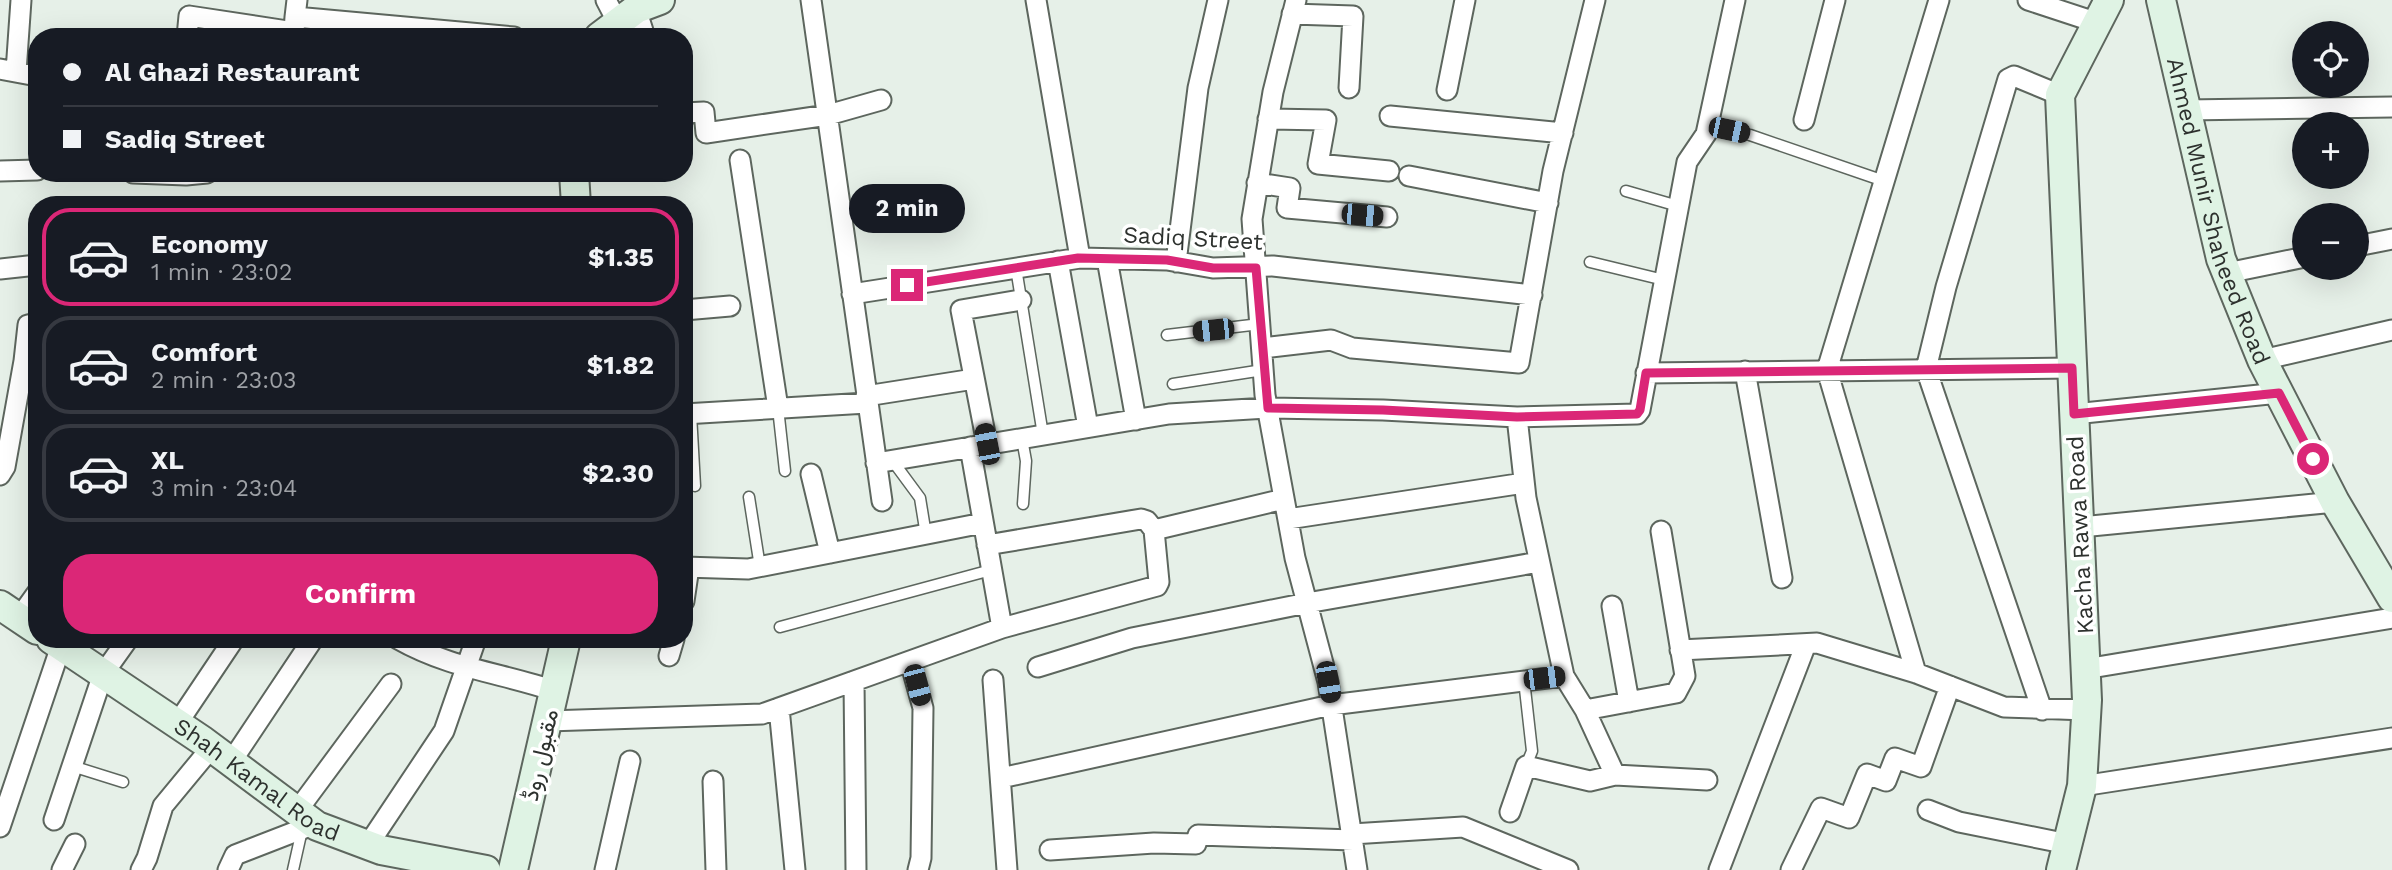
<!DOCTYPE html>
<meta charset="utf-8">
<style>
body{margin:0;font-family:"Work Sans",Vazirmatn,sans-serif;background:#242831;color:#f1f3f6;height:100vh;display:flex;flex-direction:column;font-size:26px;white-space:nowrap}
*{box-sizing:border-box;margin:0}
p{font-size:23px;color:#9ea1a6}
.icon{flex:none;width:38px;height:38px;fill:none;stroke:currentColor;stroke-width:2;stroke-linecap:round;stroke-linejoin:round}
.map{position:relative;flex:1;overflow:hidden}
.details{position:absolute;left:28px;top:196px;width:665px;height:452px;display:flex;flex-direction:column;background:#171b24;border-radius:28px;box-shadow:0 7px 28px #0002}
.details>*{flex:none}
.banner{position:absolute;left:28px;top:28px;width:665px;height:154px;border-radius:28px;box-shadow:0 7px 28px #0002;display:grid;align-content:center;height:154px;padding:0 35px;background:#171b24}
.controls{position:absolute;left:2292px;top:21px;display:grid;gap:14px}
.controls a{display:grid;place-items:center;width:77px;height:77px;border-radius:50%;background:#171b24;box-shadow:0 7px 28px #0002;font-size:35px}
.end{position:absolute;width:32px;height:32px;margin:-16px;border:9px solid #db2777;background:#fff;box-shadow:0 0 0 4px #fff}
.from{border-radius:50%}
.bubble{position:absolute;height:49px;border-radius:24px;background:#171b24;box-shadow:0 7px 28px #0002;font-size:23px;font-weight:700;line-height:49px;text-align:center}
.car{position:absolute;width:21px;height:42px;margin:-21px -10px;border-radius:9px;box-shadow:0 0 5px 2px #0007;background:linear-gradient(#222 24%,#8ab4d8 0 40%,#222 0 76%,#8ab4d8 0 86%,#222 0)}
.banner b{display:flex;align-items:center;gap:24px;height:66px;font-size:26px}
.banner b+b{border-top:2px solid #363941}
.banner i{width:18px;height:18px;background:#f1f3f6}
ul{padding:12px 0 0;list-style:none}
li{display:flex;align-items:center;gap:21px;height:98px;margin:0 14px 10px;padding:0 21px;border:4px solid #363941;border-radius:28px}
li div{flex:1}
li b{display:block;font-size:26px}
li em{font-style:normal;font-weight:700}
li.on{border-color:#db2777}
li>.icon{width:63px;height:63px;stroke-width:1.5}
.action{display:flex;gap:14px;margin-top:auto;padding:14px 35px}
.action a{flex:1;height:80px;border-radius:28px;background:#db2777;color:#fff;font-size:28px;font-weight:700;line-height:80px;text-align:center}
.map>svg:first-child{display:block}
</style>
<div class="map">
<svg width="2392" height="870" viewBox="0 0 2392 870">
<rect width="100%" height="100%" fill="#e6f0e8"/>
<g fill="none" stroke-linecap="round" stroke-linejoin="round">
<defs>
<path id="lane" d="M1708,126L1750,135L1884,181
M1626,191L1678,206
M1590,262L1664,280
M1016,268L1043,435
M1167,335L1260,324
M1173,384L1263,370
M778,408L785,471
M691,414L695,486
M1022,439L1026,461L1023,504
M892,460L920,498L926,535
M749,497L760,567
M780,627L991,570
M1524,680L1532,751L1526,766
M72,766L123,782
M293,870L302,830"/>
<path id="street" d="M297,0L295,17L514,37
M606,0L618,23
M811,0L882,501
M1036,0L1080,258
M1296,0L1273,92L1252,219L1265,395L1295,558L1328,682L1357,870
M2028,0L2098,23
M636,9L645,37
M1292,14L1353,16L1349,88
M187,37L189,16L294,32L295,17
M0,69L37,76
M16,72L21,0
M1447,90L1465,0
M2186,110L2392,107
M684,113L704,112L706,133L828,115L881,100
M1390,116L1563,133
M1268,119L1326,120L1318,164L1389,171
M1804,120L1835,0
M740,160L778,408
M0,171L37,170
M133,173L186,175L207,173
M1409,176L1548,203
M1257,183L1290,188L1287,208L1387,217
M2357,246L2392,239
M1107,259L1136,420
M1058,261L1088,427
M1176,262L1198,88L1218,0
M0,269L37,265
M2227,273L2305,257
M852,294L1080,258L1167,260L1213,268L1273,266L1532,295
M684,310L730,306
M1262,348L1331,340L1352,348L1519,363L1553,171L1595,0
M2262,360L2392,330
M36,364L24,361L28,325L37,323
M1745,371L1782,578
M1646,373L2072,368
M866,396L974,379
M684,414L867,403
M2074,414L2279,393
M1517,417L1526,498L1564,676L1585,710L1615,775L1707,780
M987,444L961,310L1021,300
M876,463L1169,414L1267,408L1383,410L1517,417L1637,414L1640,410L1687,162L1706,134L1735,0
M811,474L830,553
M0,475L5,467L24,361
M1288,519L1524,483
M2081,527L2335,502
M987,545L1141,519L1147,521L1154,530
M684,567L748,569L983,523
M684,601L689,567
M1612,606L1629,702
M19,618L37,593
M1002,628L1157,586L1159,582L1154,530L1284,499
M398,639C449,668 501,673 555,691
M1680,650L1817,643L1916,673L2004,707L2086,710
M669,656L674,639
M910,661L923,708L921,858L918,870
M1038,667L1132,638L1307,603L1539,562
M2085,669L2392,618
M1916,673L1827,370L1939,0
M993,680L1007,870
M854,681L856,870
M779,708L795,870
M1585,710L1676,693L1685,676L1661,531
M2042,710L1926,369L1946,287L2008,79L2014,76L2060,95
M548,721L762,714L1002,628L970,447
M177,724L234,639
M231,762L313,639
M1001,778L1331,705L1564,676
M713,781L716,870
M2082,786L2392,738
M1928,810L1959,822L2068,844
M297,811L391,684
M1510,812L1526,766L1590,781L1615,775
M54,820L103,674L128,639
M0,827L61,646
M1352,834L1463,827L1568,870
M368,845L444,731L476,639
M1050,850L1154,843L1196,844L1198,835L1353,840
M62,870L75,844
M141,870L147,858L163,806L211,748
M228,870L235,855L315,824
M605,870L630,761
M1719,870L1806,644
M1791,870L1821,808L1849,818L1867,774L1886,781L1895,758L1921,767L1950,686"/>
<g id="secondary">
<path id="s1" d="M2161,0L2221,259L2262,360L2335,502L2392,598"/>
<path d="M599,37L636,9L660,0"/>
<path d="M574,173L576,205"/>
<path d="M0,605L37,630"/>
<path id="s2" d="M51,639L203,741L317,826L381,850L486,870"/>
<path d="M513,870L566,639"/>
<path d="M2061,870L2082,786L2087,700L2060,95L2109,0"/>
</g>
</defs>
<!-- lane casing -->
<use href="#lane" stroke="#5d665e" stroke-width="13"/>
<!-- street casing -->
<use href="#street" stroke="#5d665e" stroke-width="23"/>
<!-- secondary casing -->
<use href="#secondary" stroke="#5d665e" stroke-width="32"/>
<!-- lane -->
<use href="#lane" stroke="#fff" stroke-width="10"/>
<!-- street -->
<use href="#street" stroke="#fff" stroke-width="19"/>
<!-- secondary -->
<use href="#secondary" stroke="#dff3e4" stroke-width="28"/>
</g>
<g fill="none" stroke-linecap="round" stroke-linejoin="round">
<!-- route -->
<path stroke="#db2777" stroke-width="9" d="M907,285L1078,258L1167,260L1213,268H1256L1268,408L1383,410L1517,417L1637,414L1640,410L1646,373L2072,368L2074,414L2279,393L2313,459"/>
</g>
<g text-anchor="middle" stroke-width="7" stroke-linejoin="round" paint-order="stroke">
<!-- street labels -->
<g font-size="23" fill="#2d312e" stroke="#fff">
<text dy="8" stroke="none"><textPath href="#s1" startOffset="219">Ahmed Munir Shaheed Road</textPath></text>
<text transform="translate(1193 238) rotate(3)" y="8">Sadiq Street</text>
<text transform="translate(2080 535) rotate(-93)" y="8">Kacha Rawa Road</text>
<text transform="translate(540 755) rotate(-77)" y="8">مقبول روڈ</text>
<text dy="8" stroke="none"><textPath href="#s2" startOffset="250">Shah Kamal Road</textPath></text>
</g>
</g>
</svg>
<div class="controls">
<a><svg class="icon" aria-label="locate" viewBox="0 0 24 24"><circle cx="12" cy="12" r="6"/><path d="M12 2v4M12 18v4M2 12h4M18 12h4"/></svg></a>
<a>+</a>
<a>−</a>
</div>
<i class="end from" style="left:2313px;top:459px"></i>
<i class="end" style="left:907px;top:285px"></i>
<div class="bubble" style="left:849px;top:184px;width:116px">2 min</div>
<i class="car" style="left:1729px;top:130px;rotate:102deg"></i>
<i class="car" style="left:1362px;top:215px;rotate:95deg"></i>
<i class="car" style="left:1213px;top:330px;rotate:264deg"></i>
<i class="car" style="left:987px;top:444px;rotate:349deg"></i>
<i class="car" style="left:1544px;top:678px;rotate:83deg"></i>
<i class="car" style="left:1328px;top:682px;rotate:170deg"></i>
<i class="car" style="left:917px;top:685px;rotate:165deg"></i>
<div class="banner">
<b><i class="from"></i>Al Ghazi Restaurant</b>
<b><i></i>Sadiq Street</b>
</div>
<section class="details">
<ul>
<li class="on"><svg class="icon" aria-label="car" viewBox="0 0 24 24"><path d="M5 17H2v-5l4-1 3-4h7l3 4 3 1v5h-3M9 17h6M6 11h13"/><circle cx="7" cy="17" r="2"/><circle cx="17" cy="17" r="2"/></svg><div><b>Economy</b><p>1 min · 23:02</p></div><em>$1.35</em></li>
<li><svg class="icon" aria-label="car" viewBox="0 0 24 24"><path d="M5 17H2v-5l4-1 3-4h7l3 4 3 1v5h-3M9 17h6M6 11h13"/><circle cx="7" cy="17" r="2"/><circle cx="17" cy="17" r="2"/></svg><div><b>Comfort</b><p>2 min · 23:03</p></div><em>$1.82</em></li>
<li><svg class="icon" aria-label="car" viewBox="0 0 24 24"><path d="M5 17H2v-5l4-1 3-4h7l3 4 3 1v5h-3M9 17h6M6 11h13"/><circle cx="7" cy="17" r="2"/><circle cx="17" cy="17" r="2"/></svg><div><b>XL</b><p>3 min · 23:04</p></div><em>$2.30</em></li>
</ul>
<div class="action"><a>Confirm</a></div>
</section>
</div>
